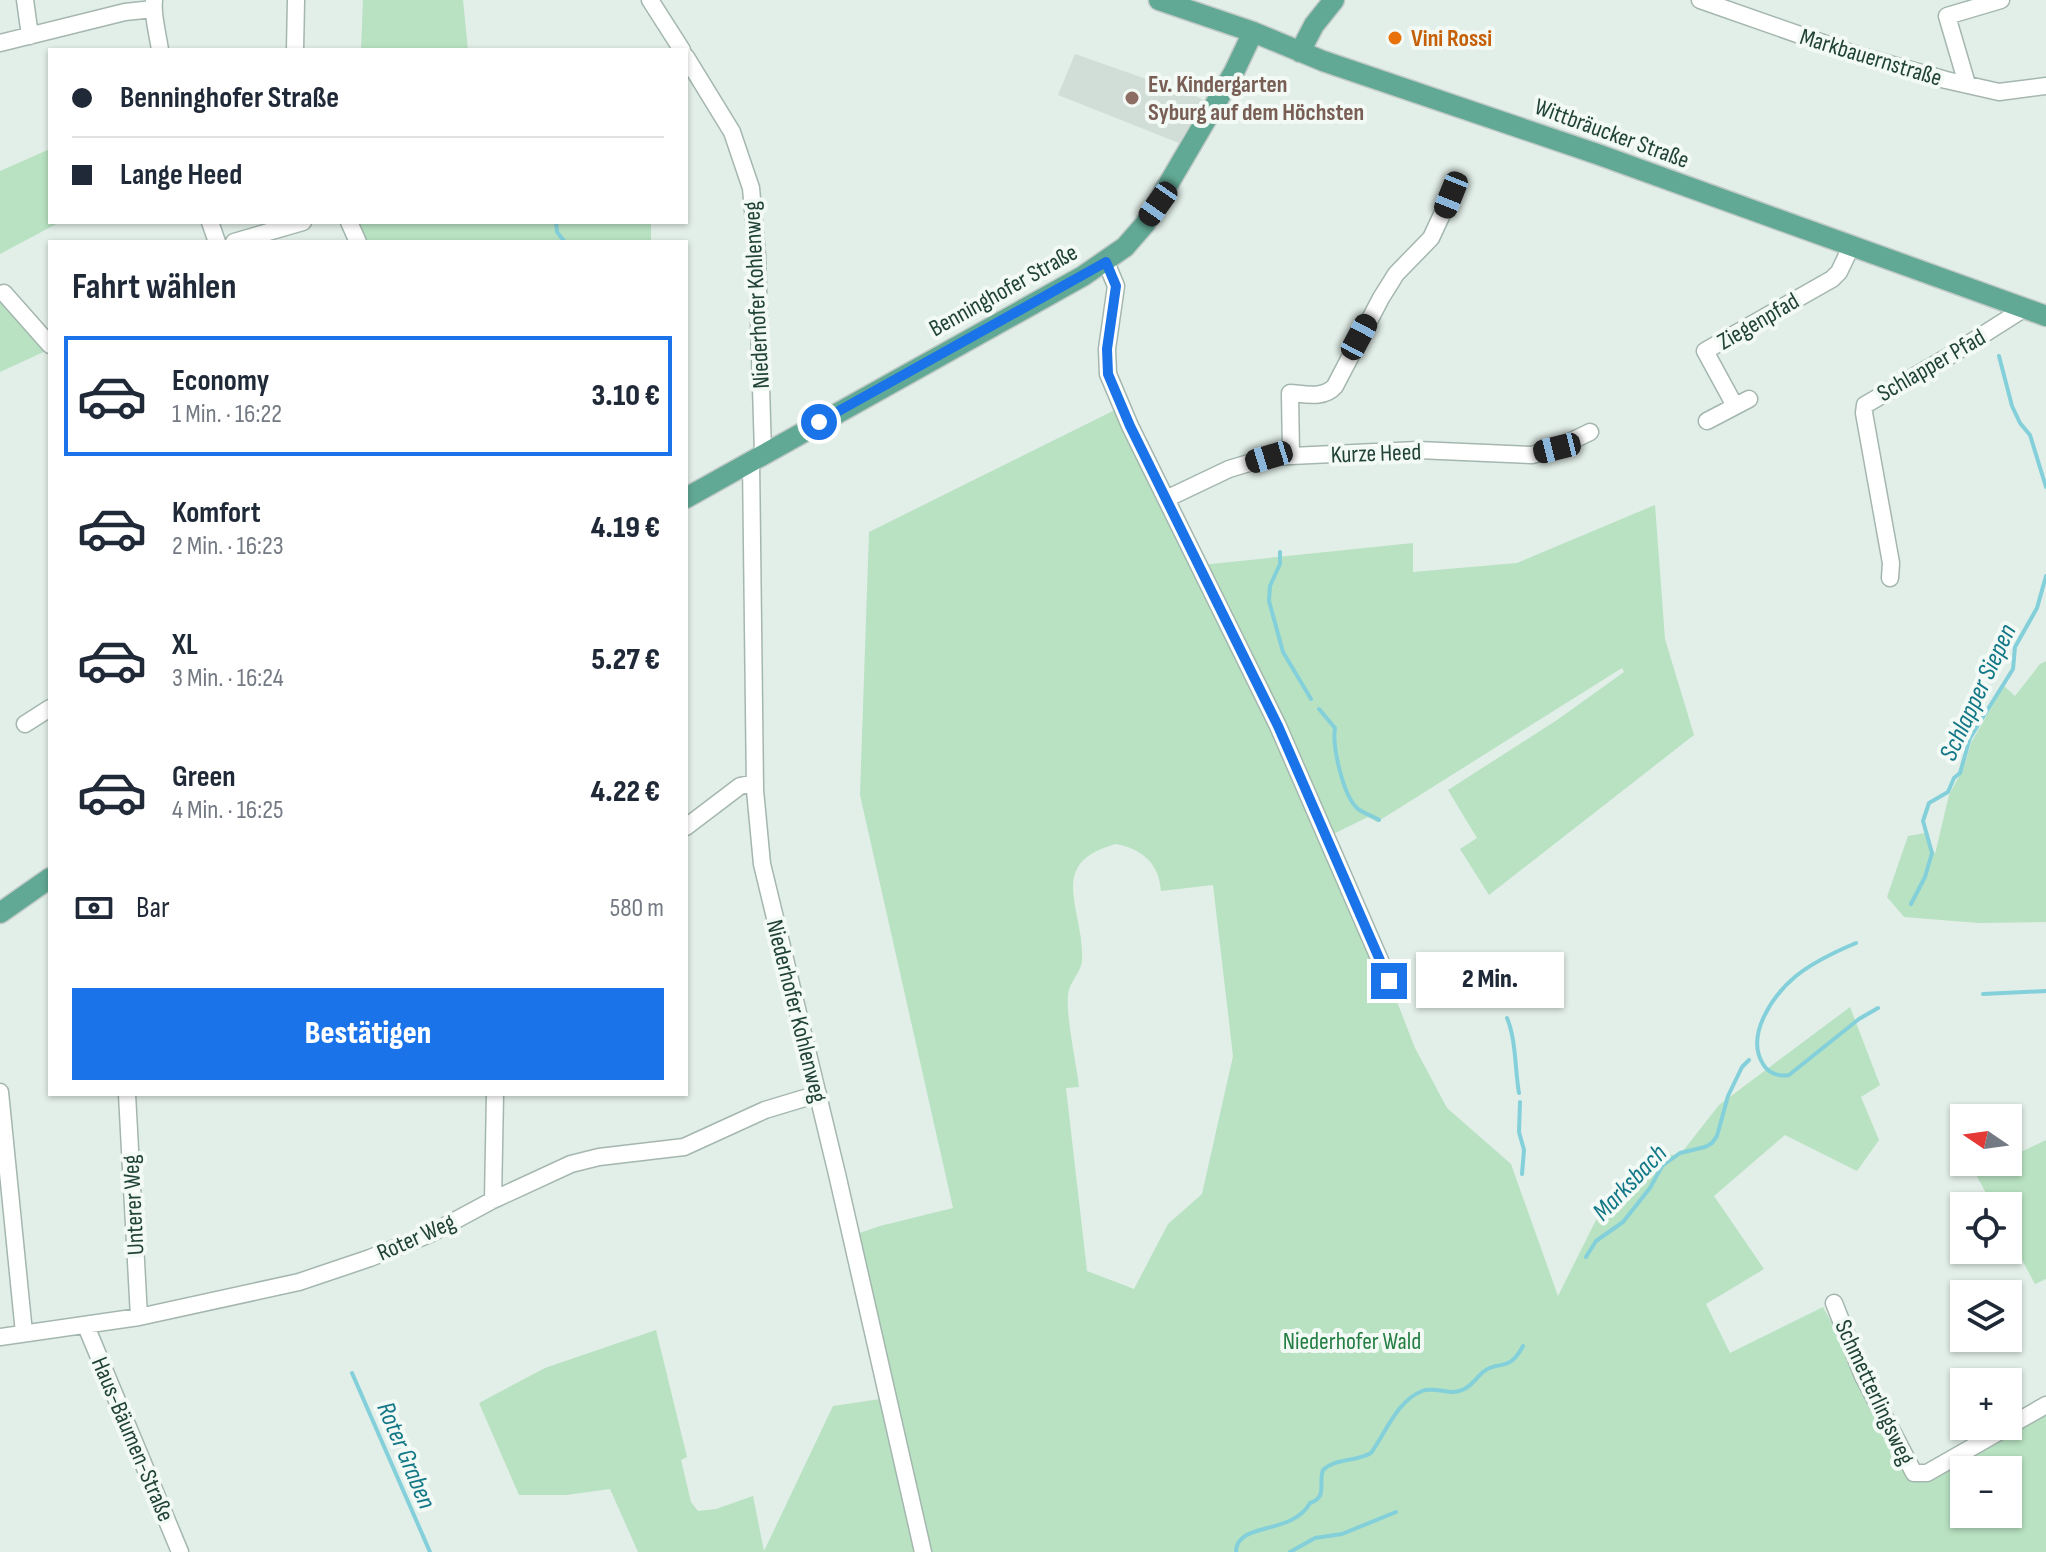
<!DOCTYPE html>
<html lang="de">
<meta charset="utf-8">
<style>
body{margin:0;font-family:"Sofia Sans Condensed",sans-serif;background:#f6f6f7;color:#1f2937;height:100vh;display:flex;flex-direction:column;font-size:30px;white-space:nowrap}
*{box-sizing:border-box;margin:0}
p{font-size:26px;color:#747a83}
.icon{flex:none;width:44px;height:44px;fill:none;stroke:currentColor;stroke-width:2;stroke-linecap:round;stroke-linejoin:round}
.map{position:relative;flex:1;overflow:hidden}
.sheet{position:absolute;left:48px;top:240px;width:640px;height:856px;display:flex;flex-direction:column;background:#fff;border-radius:0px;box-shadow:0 2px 6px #0004}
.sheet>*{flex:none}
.guide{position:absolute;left:48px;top:48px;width:640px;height:176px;border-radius:0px;box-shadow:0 2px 6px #0004;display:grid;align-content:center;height:176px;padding:0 24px;background:#fff}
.needle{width:52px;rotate:283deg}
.buttons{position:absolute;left:1950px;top:1104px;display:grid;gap:16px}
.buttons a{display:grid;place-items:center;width:72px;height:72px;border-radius:0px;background:#fff;box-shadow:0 2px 6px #0004;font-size:40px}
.end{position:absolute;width:36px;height:36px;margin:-18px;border:10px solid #1a73e8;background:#fff;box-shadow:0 0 0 4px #fff}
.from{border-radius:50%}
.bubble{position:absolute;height:56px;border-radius:0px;background:#fff;box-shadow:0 2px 6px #0004;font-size:26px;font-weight:800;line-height:56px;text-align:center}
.car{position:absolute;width:24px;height:48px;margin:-24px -12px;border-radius:10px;box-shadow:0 0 6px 2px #0007;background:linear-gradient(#222 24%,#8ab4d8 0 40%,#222 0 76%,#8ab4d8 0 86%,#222 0)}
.guide b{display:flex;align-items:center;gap:28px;height:76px;font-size:30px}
.guide b+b{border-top:2px solid #e0e1e3}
.guide i{width:20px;height:20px;background:#1f2937}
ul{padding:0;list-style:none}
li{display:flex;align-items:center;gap:24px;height:120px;margin:0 16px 12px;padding:0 8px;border:4px solid transparent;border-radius:0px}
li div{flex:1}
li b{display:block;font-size:30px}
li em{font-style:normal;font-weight:800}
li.active{border-color:#1a73e8}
li>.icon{width:72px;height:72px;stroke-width:1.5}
h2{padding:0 24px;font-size:36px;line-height:96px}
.pay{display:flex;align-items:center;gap:20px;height:88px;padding:0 24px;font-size:30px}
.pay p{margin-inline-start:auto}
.primary-button{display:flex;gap:16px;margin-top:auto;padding:16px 24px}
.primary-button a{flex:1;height:92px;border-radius:0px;background:#1a73e8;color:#fff;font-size:32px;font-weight:800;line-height:92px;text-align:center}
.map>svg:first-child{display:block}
</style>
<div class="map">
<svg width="2046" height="1552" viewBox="0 0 2046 1552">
<rect width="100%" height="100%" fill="#e2eee8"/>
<!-- built -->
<path fill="#d0ded7" d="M1075,54L1195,96L1204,100L1179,143L1058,95Z"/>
<!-- green -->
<path fill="#b8e2c2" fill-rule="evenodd" d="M363,0H463L468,50H361Z
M50,149V222H60L0,254V171Z
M356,222H651V242H368Z
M0,298L48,350L0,372Z
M1117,409L1201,565L1413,543V572L1517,563L1655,505L1665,639L1694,735L1489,895L1460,849L1477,838L1448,790L1557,720L1624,672L1622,668L1377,822L1368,817L1321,840L1389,981L1415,1048L1447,1108L1511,1164L1558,1296L1610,1192L1649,1151L1679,1156L1719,1105L1850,1007L1880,1085L1861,1097L1879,1140L1857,1171L1785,1135L1714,1196L1764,1269L1706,1304L1730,1353L1823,1307L1914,1473L2046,1400V1552H638L610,1489L566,1495H519L479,1403L545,1368L656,1330L687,1457L681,1460L691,1502L698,1511L716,1509L753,1496L764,1551L833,1406L887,1398L851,1236L880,1226L953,1208L860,795L869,532ZM1116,844C1142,849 1159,863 1161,891L1213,885L1233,1056L1202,1194L1168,1224L1134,1289L1087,1271L1066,1088L1079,1087C1076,1061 1066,1018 1068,994C1069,983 1081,972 1082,961C1085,910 1044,863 1116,844ZM1964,1470H2008V1514H1964Z
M2046,661V922L1979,923L1904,917L1887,897L1908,836L1925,833L1935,854L1949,795L1963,769L1972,741L2004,686L2015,696L2040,664Z
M2046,1140V1279L2035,1284L2008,1234V1206H1993L1974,1171L1997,1162H2008V1158Z"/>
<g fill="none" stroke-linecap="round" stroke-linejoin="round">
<!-- stream -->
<path stroke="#84d0da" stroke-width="4" d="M556,222L557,232L565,242
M560,222H561
M1999,356L2012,406L2020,423L2030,435L2046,487
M1280,552V564L1270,586L1269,601L1283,652L1311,699
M1319,709L1335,728C1332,746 1343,795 1357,808C1362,813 1373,816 1379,820
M1911,904L1925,877L1932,853L1923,821L1929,803L1948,792L1954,778L1960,773L1970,738L2013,669L2015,647L2037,608L2046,576
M1856,943C1837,951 1812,963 1796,976C1773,995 1745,1035 1763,1064C1768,1073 1779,1077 1789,1075L1859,1019L1878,1008
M1983,994L2046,991
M1507,1018C1516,1039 1515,1070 1519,1093
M1520,1102L1519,1132L1524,1150L1522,1174
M1586,1257L1596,1241L1623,1222L1650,1188L1662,1166L1680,1153L1705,1147L1712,1143L1717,1136L1728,1096L1742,1067L1749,1060
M352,1373L430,1552
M1236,1552C1236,1521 1292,1536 1310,1503C1328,1497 1318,1484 1323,1470C1335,1458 1356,1462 1371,1453C1386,1432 1397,1401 1422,1391C1432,1387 1443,1392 1453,1392C1469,1391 1473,1381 1483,1372C1499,1359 1508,1374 1523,1346
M1290,1552L1315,1538L1342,1534L1396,1512"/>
<defs>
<path id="minor" d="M25,0L30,36
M650,0L682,50
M1700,0L1857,55L1946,80L1999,92L2046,86
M154,1C152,14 158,35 160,50
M0,43L125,12L153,9
M295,50L296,0
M686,57L732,132L751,188L757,255L763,453
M1967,84L1947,16L2001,0
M210,222L217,242
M349,222L358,242
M234,242L303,222
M1106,262L1116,286L1107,349L1108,374L1130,426L1278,726L1389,981
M4,293L50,345
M1735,406L1705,351L1832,279L1839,272L1851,247
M1707,421L1749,399
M1291,456L1290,393C1305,394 1324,399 1335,386L1381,298L1396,274L1431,238L1451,195
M751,460L755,790L762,864L837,1174L923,1552
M1166,499L1229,469L1269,457L1418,450L1532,455L1557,448L1590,432
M1890,578L1891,563L1864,413L1865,405L1951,355L2025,308
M25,724L50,708
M686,827L740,786L755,783
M0,1092L24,1333
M127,1094L139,1317
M493,1200L495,1094
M1834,1303L1863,1376L1914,1473H1927L2046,1405
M86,1326L180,1552
M0,1337L139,1317L299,1282L370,1258L430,1234L493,1200L571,1164L599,1157L684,1147L765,1110L818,1094"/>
<path id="major" d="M1159,0L1253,32L1323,61L1597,154L2046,316
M1300,52L1314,25L1334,0
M686,498L1083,276L1125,247L1145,224L1234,72L1253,32
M0,913L50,878"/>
</defs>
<!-- minor casing -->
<use href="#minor" stroke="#a4b7af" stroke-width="19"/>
<!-- major casing -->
<use href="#major" stroke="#c1cac7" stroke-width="23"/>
<!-- minor -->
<use href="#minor" stroke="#fff" stroke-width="16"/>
<!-- major -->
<use href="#major" stroke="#61a994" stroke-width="20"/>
</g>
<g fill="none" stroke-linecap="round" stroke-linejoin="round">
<!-- route -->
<path stroke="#1a73e8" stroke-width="10" d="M819,422L1106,262L1116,286L1107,349L1108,374L1130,426L1278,726L1389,981"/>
</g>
<!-- markers -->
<circle fill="#e8710a" stroke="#f3faf6" stroke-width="3" cx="1395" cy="38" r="8"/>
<circle fill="#8d6e63" stroke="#f3faf6" stroke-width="3" cx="1132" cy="98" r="8"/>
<g text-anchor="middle" stroke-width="8" stroke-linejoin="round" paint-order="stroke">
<!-- food labels -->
<g font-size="24" font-weight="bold" fill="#c56008" stroke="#f3faf6" text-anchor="start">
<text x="1411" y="46">Vini Rossi</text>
</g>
<!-- street labels -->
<g font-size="24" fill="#204237" stroke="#f3faf6">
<text transform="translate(1871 57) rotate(17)" y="8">Markbauernstraße</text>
<text transform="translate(1612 133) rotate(20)" y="8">Wittbräucker Straße</text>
<text transform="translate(1003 290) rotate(-29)" y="8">Benninghofer Straße</text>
<text transform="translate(756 295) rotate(-93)" y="8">Niederhofer Kohlenweg</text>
<text transform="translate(1758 321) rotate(-30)" y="8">Ziegenpfad</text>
<text transform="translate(1931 365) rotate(-30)" y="8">Schlapper Pfad</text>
<text transform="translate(1376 453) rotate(-2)" y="8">Kurze Heed</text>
<text transform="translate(797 1011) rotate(76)" y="8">Niederhofer Kohlenweg</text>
<text transform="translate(133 1205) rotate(-93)" y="8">Unterer Weg</text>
<text transform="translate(416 1237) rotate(-24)" y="8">Roter Weg</text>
<text transform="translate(1875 1392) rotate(65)" y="8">Schmetterlingsweg</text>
<text transform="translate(133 1439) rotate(67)" y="8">Haus-Bäumen-Straße</text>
</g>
<!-- education labels -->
<g font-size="24" font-weight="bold" fill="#785e54" stroke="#f3faf6" text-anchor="start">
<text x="1148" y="92">Ev. Kindergarten<tspan x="1148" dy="28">Syburg auf dem Höchsten</tspan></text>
</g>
<!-- park labels -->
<g font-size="24" fill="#247e43" stroke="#f3faf6">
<text x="1352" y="1349">Niederhofer Wald</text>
</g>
<!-- water labels -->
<g font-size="26" font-style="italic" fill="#127786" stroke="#f3faf6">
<text transform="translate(1977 692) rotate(-65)" y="9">Schlapper Siepen</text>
<text transform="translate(1629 1182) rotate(-46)" y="9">Marksbach</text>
<text transform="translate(407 1455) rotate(67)" y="9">Roter Graben</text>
</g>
</g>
</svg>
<div class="buttons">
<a><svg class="needle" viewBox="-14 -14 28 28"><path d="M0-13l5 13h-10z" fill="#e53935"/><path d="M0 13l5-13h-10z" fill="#747a83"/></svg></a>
<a><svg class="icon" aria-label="locate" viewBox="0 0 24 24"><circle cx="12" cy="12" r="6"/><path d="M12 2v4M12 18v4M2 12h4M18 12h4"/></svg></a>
<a><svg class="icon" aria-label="layers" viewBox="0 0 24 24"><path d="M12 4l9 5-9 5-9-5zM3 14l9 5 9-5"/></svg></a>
<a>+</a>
<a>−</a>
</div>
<i class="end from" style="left:819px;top:422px"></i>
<i class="end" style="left:1389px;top:981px"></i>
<div class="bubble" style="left:1416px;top:952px;width:148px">2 Min.</div>
<i class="car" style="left:1451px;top:195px;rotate:202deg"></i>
<i class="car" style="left:1158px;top:204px;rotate:215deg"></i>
<i class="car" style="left:1359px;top:337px;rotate:28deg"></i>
<i class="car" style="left:1557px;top:448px;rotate:256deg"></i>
<i class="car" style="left:1269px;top:457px;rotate:253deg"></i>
<div class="guide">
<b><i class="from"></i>Benninghofer Straße</b>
<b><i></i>Lange Heed</b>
</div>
<section class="sheet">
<h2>Fahrt wählen</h2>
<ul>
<li class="active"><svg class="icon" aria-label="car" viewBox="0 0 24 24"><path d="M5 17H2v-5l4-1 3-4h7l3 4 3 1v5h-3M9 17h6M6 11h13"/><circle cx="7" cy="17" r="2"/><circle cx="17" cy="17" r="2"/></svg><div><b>Economy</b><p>1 Min. · 16:22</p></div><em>3.10 €</em></li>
<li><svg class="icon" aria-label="car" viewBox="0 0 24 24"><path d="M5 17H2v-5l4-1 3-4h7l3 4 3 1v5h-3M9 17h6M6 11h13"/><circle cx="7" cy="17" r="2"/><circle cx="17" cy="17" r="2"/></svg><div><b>Komfort</b><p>2 Min. · 16:23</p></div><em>4.19 €</em></li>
<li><svg class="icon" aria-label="car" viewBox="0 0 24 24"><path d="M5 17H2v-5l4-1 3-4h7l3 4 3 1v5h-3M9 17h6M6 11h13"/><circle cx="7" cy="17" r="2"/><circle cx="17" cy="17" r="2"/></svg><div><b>XL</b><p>3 Min. · 16:24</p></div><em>5.27 €</em></li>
<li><svg class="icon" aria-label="car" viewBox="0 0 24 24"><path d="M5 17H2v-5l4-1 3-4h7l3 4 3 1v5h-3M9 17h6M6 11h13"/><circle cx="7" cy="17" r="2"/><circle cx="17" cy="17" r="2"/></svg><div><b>Green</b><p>4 Min. · 16:25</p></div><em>4.22 €</em></li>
</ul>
<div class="pay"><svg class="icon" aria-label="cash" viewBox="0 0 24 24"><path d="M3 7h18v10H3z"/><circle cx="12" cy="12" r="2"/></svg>Bar<p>580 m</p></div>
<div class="primary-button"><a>Bestätigen</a></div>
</section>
</div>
